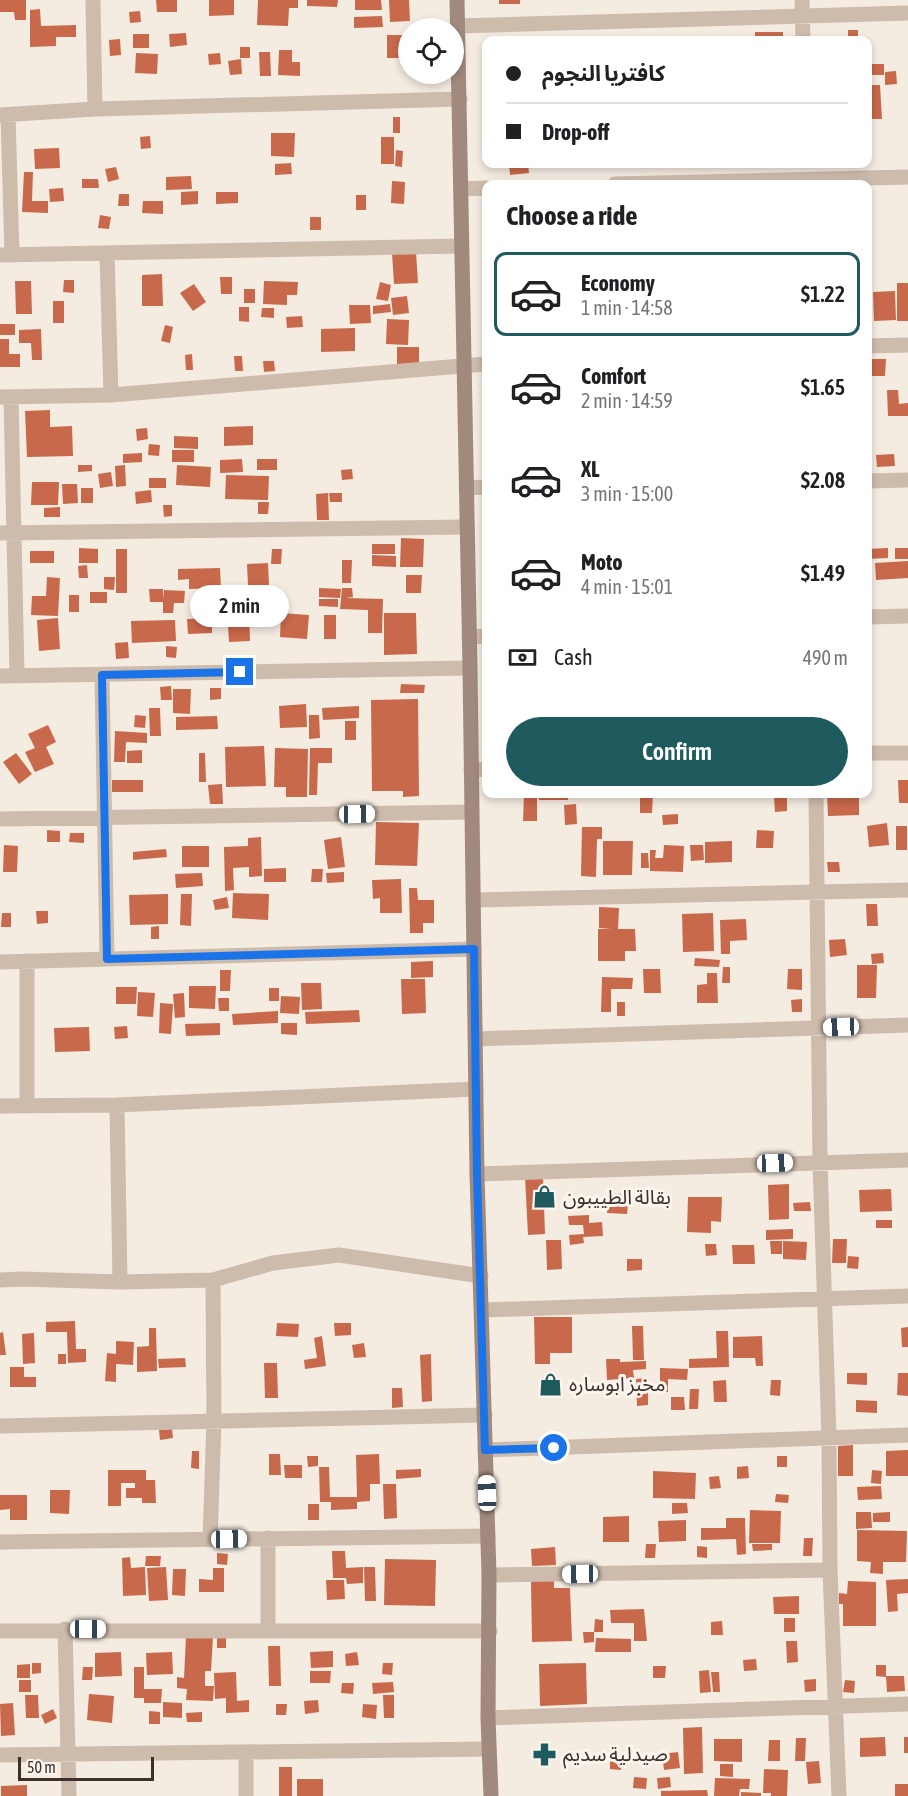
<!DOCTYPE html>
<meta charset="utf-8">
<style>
body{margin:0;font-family:"Asap Condensed","Noto Sans Arabic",sans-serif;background:#f2f2f2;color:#202124;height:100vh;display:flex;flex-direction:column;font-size:22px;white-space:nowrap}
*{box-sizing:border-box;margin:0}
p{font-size:20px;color:#757577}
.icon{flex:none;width:33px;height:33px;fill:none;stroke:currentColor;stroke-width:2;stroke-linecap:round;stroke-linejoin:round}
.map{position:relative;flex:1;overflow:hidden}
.sheet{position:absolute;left:482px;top:180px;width:390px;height:618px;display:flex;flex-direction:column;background:#fff;border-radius:12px;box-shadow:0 3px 9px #0003}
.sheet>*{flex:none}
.banner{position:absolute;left:482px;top:36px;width:390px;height:132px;border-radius:12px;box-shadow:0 3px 9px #0003;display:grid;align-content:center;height:132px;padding:0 24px;background:#fff}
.controls{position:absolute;left:398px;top:18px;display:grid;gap:12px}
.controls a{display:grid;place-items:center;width:66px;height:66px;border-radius:50%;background:#fff;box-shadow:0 3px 9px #0003;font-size:30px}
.scale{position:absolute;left:18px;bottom:15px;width:136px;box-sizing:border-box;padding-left:6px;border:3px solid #3b302b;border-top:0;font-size:16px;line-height:21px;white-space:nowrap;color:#3b302b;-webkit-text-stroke:4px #fbf5ee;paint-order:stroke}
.end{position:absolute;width:27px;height:27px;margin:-14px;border:8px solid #1a73e8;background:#fff;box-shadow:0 0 0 3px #fff}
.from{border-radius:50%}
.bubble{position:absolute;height:42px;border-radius:21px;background:#fff;box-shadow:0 3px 9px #0003;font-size:20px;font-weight:600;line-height:42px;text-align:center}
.car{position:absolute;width:18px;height:36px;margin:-18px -9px;border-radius:8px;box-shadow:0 0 4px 2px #0007;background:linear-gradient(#fff 24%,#345 0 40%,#fff 0 76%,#345 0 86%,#fff 0)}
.banner b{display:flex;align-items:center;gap:21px;height:57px;font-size:22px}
.banner b+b{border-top:2px solid #e0e0e0}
.banner i{width:15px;height:15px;background:#202124}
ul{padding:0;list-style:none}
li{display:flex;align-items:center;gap:18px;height:84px;margin:0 12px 9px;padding:0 12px;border:3px solid transparent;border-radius:12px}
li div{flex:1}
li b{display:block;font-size:22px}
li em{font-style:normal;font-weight:600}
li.selected{border-color:#1f5a5e}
li>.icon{width:54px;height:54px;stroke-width:1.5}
h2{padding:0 24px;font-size:27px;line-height:72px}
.pay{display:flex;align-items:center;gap:15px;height:66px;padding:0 24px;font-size:22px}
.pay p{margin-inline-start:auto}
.button{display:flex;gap:12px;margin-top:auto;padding:12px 24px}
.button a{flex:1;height:69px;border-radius:36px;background:#1f5a5e;color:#fff;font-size:24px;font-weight:600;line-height:69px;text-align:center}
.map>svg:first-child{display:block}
</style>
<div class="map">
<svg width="908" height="1796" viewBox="0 0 908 1796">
<rect width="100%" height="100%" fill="#f4ebe1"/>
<!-- building -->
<path fill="#c8694b" d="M0,0H26V20H15L14,12H0Z
M156,0H177V12H157Z
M209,0H234V15L209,16Z
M258,0H298V8H289L288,26L257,25Z
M307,0H338L337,7L307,6Z
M355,0H381L382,10H355Z
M389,0H409L410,21L390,22Z
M499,0H520V4H499Z
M40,9L41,26L76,25V37H56V46L30,47V10Z
M140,11L141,22L130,23L129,12Z
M382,16L383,27L354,28V17Z
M848,30H858V40H848Z
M755,32H783V40H755Z
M186,33L187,45L170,47L169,34Z
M133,34H149V48H133Z
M387,35H402V58H387Z
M120,39L121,55L110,56L109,40Z
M240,47H250V58H240Z
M279,50H292V62H300V76L278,75Z
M259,52H270L271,76H260Z
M136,53L158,54L157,74L135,73Z
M220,53L221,64L209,65L208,54Z
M241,59L242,74L230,75L228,61Z
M867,64H884V75H867Z
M896,71L897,84L885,85V72Z
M867,85H880L882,119H869Z
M393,117H400V133H393Z
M271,133H295L294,157L271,156Z
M150,136L151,148L141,149L140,137Z
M381,137H394V164H381Z
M59,148L60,168L35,169L34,149Z
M396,150L403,151L402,167L395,166Z
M291,163L292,174L275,175V164Z
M509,164H528L529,173L510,175Z
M116,167L119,179L108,182L105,169Z
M24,172H33L32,201H48V213L22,212Z
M191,176L192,189L166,190V177Z
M82,179H98L99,188H82Z
M392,181L405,182L404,204L391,203Z
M63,188L64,201L50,202L49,189Z
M198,191V204L181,205V192Z
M216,192H238V203L216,204Z
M119,194H129V206H118Z
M356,195H366V210H356Z
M143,201H163V214L142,213Z
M100,215L111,217L109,229L98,228Z
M310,217H321V230H310Z
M416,252L418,283L394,284L392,253Z
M162,274L163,306H142V275Z
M220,277H232V294H221Z
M64,280H74V293L63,292Z
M15,281H31L32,314H16Z
M264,281L298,282L297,295H287V305L263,304Z
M380,282L391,285L388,301L376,299Z
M897,283H908V321H897Z
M194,284L206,302L193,311L180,293Z
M244,289H255V303H244Z
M895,291L896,320L874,321L873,292Z
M407,296L409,313L393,315L391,298Z
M53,301H64V323H53Z
M390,304L391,312L373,314V306Z
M349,305H370L371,323L350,324Z
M239,307H249V322L239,321Z
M262,308H274V318L261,317Z
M302,316L303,327L287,328L286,317Z
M387,319L409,320L408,345L386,344Z
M0,324H15V335H0Z
M165,325L173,327L170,343L161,341Z
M355,328V351L321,352V329Z
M41,329L42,360H32L31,343H19V330Z
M0,339H9V354H20V367H0Z
M397,347H419V374L397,373Z
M192,354L193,370H186L185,355Z
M234,356H242L243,371H235Z
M872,359H886L885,376H871Z
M263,361H274L275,371L264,372Z
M887,390H898L899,404L908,403V416H888Z
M50,410V427L72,426L73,456L27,457L25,411Z
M253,426V445L224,446V427Z
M147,428L148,439L137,441L136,429Z
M174,436L198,437V449L174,448Z
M149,444L160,445L159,456L148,455Z
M172,450H194V462H172Z
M142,453V462L123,463V454Z
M894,454L895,466L877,467L876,455Z
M242,459L243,472L220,473V460Z
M257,459H277V470H257Z
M78,465H92V471L78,472Z
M125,465L126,486L116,487L115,466Z
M177,465L211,467L210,487L176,485Z
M352,469L353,479L342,480L341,470Z
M111,472L113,486L100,488L98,474Z
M226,475L269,476L268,500L225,499Z
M149,478H166V488H149Z
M32,482H59L58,505H31Z
M62,484H77L78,503L63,504Z
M81,488H93V503H81Z
M151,490L152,502L136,504L135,492Z
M328,493L329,520H317L316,494Z
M329,493H342V502H330Z
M258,502H269L268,514H258Z
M163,505H172V516L164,517Z
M60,507V517H44V508Z
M401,538L424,539L423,567H400Z
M372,544H395V554H372Z
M79,548L98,549V563H79Z
M888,548V558L867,559V549Z
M895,548H908V559H895Z
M116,549H127V593H116Z
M272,549H282L281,564H271Z
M30,551H54V563H30Z
M372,555L396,556V567L372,566Z
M342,560H352L351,583H342Z
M908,561V578L876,580L875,563Z
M268,563L269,585H248L247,564Z
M87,565L88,578H79L78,566Z
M220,568L221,588L189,589V579L178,580V569Z
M406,575H422L421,593H406Z
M47,577L60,578L58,616L31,615L32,596H46Z
M104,577H115L114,590L104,589Z
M319,588L341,589L340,598L319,597Z
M342,588H352L353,597L346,598L383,599L382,633H368V610L340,609Z
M149,589H163V600L164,590L185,591L184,603H174L173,613H163V602H150Z
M230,591L231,600L215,602L214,593Z
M90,592H107V603H90Z
M69,595H79V612H69Z
M319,599H338V607L319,606Z
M249,607L250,641L229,642L227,608Z
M281,613L309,615L307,639L280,637Z
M384,613H416L417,654L384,655Z
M324,615H336V639H324Z
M58,618L60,649L39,651L37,620Z
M212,618V633L188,634L187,619Z
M175,620L176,641L132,643L131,621Z
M128,642L129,658L116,659L115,643Z
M166,646L177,647L176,658L166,657Z
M401,684L425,685L424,693H400Z
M171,686L172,700H161L160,687Z
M210,688H221V699L210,700Z
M173,689H191L190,714L173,713Z
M418,699L419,796L403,797V791H372L371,700Z
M306,704L307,727L280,728L279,706Z
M359,706V718L323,720L322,708Z
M149,708H160L161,736H150Z
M135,715L146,716L145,728L134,727Z
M309,715H319L320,738L309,739Z
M217,716L218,729L176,730V717Z
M345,721H356V740H345Z
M48,725L56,742L46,747L54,764L35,772L25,752L35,748L28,734Z
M115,731L147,733V743L126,742L125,762H114Z
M264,746L266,786L226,787L225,747Z
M275,748L308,749L307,797H286V787H274Z
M310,748H332V763H318L317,795H309Z
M142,750V763H127V751Z
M16,753L32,774L19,784L3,762Z
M199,753H205L206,782H199Z
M112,780H143V792H112Z
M898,780H908V803H899Z
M222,784L223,804H210L208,785Z
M524,794H537V821H523Z
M539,794H568V800H539Z
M640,794H653L652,813H640Z
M827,794H859V815L828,816Z
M774,798H787V811L775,812Z
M576,804L577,824L565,825L564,805Z
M678,814V824L663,825L662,815Z
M376,822L419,823L417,866L375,865Z
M887,823L889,845L869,847L867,826Z
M896,826H907V850H896Z
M582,827H602V839H597L596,877L581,876Z
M47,830L60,831V842H47Z
M757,830L774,831L773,848H756Z
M70,833H84V843L69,842Z
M261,837L262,876L249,877V867L233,868L234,890L225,891L224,847L248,846V838Z
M341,837L345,867L328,869L324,840Z
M603,841H633L632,875H603Z
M732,841V862L705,863V842Z
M4,845L18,846L17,872H3Z
M664,845L684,846L683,872L650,871V850H656L655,858H663Z
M690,845H703L704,860L691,861Z
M182,846H209V867H182Z
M166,849L167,857L133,860V852Z
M641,853H648L649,868H641Z
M827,862H839L840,872H828Z
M286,868V882H264V869Z
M312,869H323L322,882H311Z
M344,872V882L327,883L326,873Z
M202,873L203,886L176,888L175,874Z
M401,879L402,913H380V898L373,899L372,880Z
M409,888H417L418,900H434V923H423V933H410Z
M233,893L269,894L268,920L232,918Z
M168,894V924L130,925L129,895Z
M181,894H192L191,926L180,925Z
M227,897L229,908L215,910L213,900Z
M866,904H877L878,926H867Z
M599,907L619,908L618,929H635L636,951H625V961H598V929H611L599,928Z
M36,911H48V923L37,924Z
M2,913H11V927H1Z
M713,913L714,951L683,952L682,914Z
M746,919L747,940L730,941V954H721L720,920Z
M159,926V939H151V927Z
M845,939L847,955L830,957L829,940Z
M883,953L884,963L872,964L871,954Z
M695,958L720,960L719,967L694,966Z
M433,961V977L411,978V962Z
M857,965H877L876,998H857Z
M723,967H730V983H722Z
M643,969H660L661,993H644Z
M788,969H802V990L787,989Z
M220,970H231L230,991H220Z
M707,973H717L718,1003H697V985L707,984Z
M602,977L633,978L632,989H611V1012H601Z
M401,979H425L426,1013L402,1014Z
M301,983H321L322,1009L302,1010Z
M189,986H216L215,1009L189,1008Z
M116,987H137L136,1004H116Z
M269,988H279V1001H269Z
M138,992L155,993L153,1017L137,1016Z
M184,993L185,1017L175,1018L173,994Z
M281,996L300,997L299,1014L280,1013Z
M218,998H229V1011H219Z
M802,999V1012H792L791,1000Z
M617,1002H625V1016H617Z
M160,1003L173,1004L171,1034L159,1033Z
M359,1010L360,1022L306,1024L305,1012Z
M278,1011V1023L233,1025L232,1014Z
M220,1023V1035L186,1036L185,1024Z
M281,1023H297V1035L281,1034Z
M127,1026L128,1038L115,1039L114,1027Z
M89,1027L90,1051L55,1052L54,1028Z
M543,1176L545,1234L528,1235L525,1177Z
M789,1184V1219L769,1220L768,1185Z
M891,1189L892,1211L860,1212L859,1190Z
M608,1193L629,1194L627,1214L607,1213Z
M688,1197H722L721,1222L711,1221V1233L687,1232Z
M810,1202L811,1211H794L793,1203Z
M589,1215V1223L602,1222L603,1236L583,1237L584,1243L570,1245L569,1235L584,1234L583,1225H569L568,1216Z
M876,1220H892V1228H876Z
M793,1229V1239L766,1240V1230Z
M833,1239H847L846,1263H832Z
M546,1240H561L562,1269L547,1270Z
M770,1241H782V1254H771Z
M783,1241L807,1242L806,1260L783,1259Z
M705,1244H716L717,1255L706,1256Z
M732,1245H754L755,1264H733Z
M848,1256L859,1257L858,1269L847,1268Z
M627,1259H642V1270L627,1271Z
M534,1317H572V1353H550V1364H535Z
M75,1321L76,1349H86V1362L68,1363L67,1332H46V1322Z
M277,1323L299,1324L298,1337L276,1336Z
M334,1323H351V1335L335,1336Z
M632,1326H643L644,1360H633Z
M908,1327V1347H902L901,1328Z
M149,1328H156L157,1371L137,1372V1347L149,1346Z
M716,1331H728L729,1367L689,1368V1359L717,1358Z
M3,1332L6,1355H0V1333Z
M34,1333L35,1363L23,1364L22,1334Z
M322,1336L326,1366L305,1369L304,1360L317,1358L314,1338Z
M762,1336L763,1366H756L755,1358H733V1337Z
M116,1341L134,1342L133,1365L116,1364V1382L105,1381L107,1353L116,1354Z
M364,1343L366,1357L354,1358L352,1345Z
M58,1354H66V1364H58Z
M431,1354L432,1401L422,1402L420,1355Z
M185,1358L186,1367L159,1368L158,1359Z
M606,1359H620V1362L646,1361V1369L633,1370L634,1378L607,1380Z
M264,1363H277L278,1398H265Z
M10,1367H24V1377H36V1387H10Z
M660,1368L688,1369L687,1380L668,1379V1392H660Z
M847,1373H867V1385L847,1384Z
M898,1373H908V1396L897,1395Z
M648,1378V1405L637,1406L636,1379Z
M726,1380L727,1402H714L713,1381Z
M771,1380H781L780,1396L770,1395Z
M392,1388H402L403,1407L392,1408Z
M690,1389H699L698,1409H689Z
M671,1397H684L685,1410H671Z
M856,1400L877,1401V1413L856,1412Z
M172,1429L173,1438L160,1440L159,1430Z
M853,1445V1476H838V1446Z
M908,1450V1476H886V1451Z
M192,1451H199V1469L191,1468Z
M269,1454H280L281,1475H269Z
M379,1454L380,1484H370V1501L357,1502V1509L331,1510V1502H320L319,1467H329L330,1497H357L356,1455Z
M307,1456H318V1466L308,1467Z
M777,1456H787V1467H777Z
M284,1465H302V1478H285Z
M748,1466L749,1478L737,1479V1467Z
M421,1469V1477L396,1479V1470Z
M108,1470H146V1480H155L156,1503H142V1498H126V1488H135V1483H121V1506H108Z
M872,1470L882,1471L881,1484L871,1483Z
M653,1471L696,1473L695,1499L653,1498Z
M719,1476L721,1488L710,1489L709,1477Z
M383,1484H396L397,1518L384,1519Z
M881,1486L882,1499L858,1500L857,1487Z
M50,1490H70L69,1514L50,1513Z
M776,1494L789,1495L788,1503L775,1502Z
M0,1495H27V1520H10V1509L0,1510Z
M672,1503H687L688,1513L672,1514Z
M308,1504H319V1520H308Z
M750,1510L781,1511L780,1543H749Z
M856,1512H871L872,1528L856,1529Z
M890,1512V1522H873V1513Z
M629,1516V1542H603V1517Z
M726,1518H745L746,1554L737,1555L736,1539L701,1540V1528H726Z
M686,1520V1541L659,1542L658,1521Z
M857,1530L907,1531L906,1562H883V1574L870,1573L871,1562L857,1561Z
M804,1538H813L812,1556H803Z
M646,1544H656L655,1558H645Z
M752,1544H772V1550L753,1551Z
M697,1546L707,1547V1558L697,1557Z
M555,1547L556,1565L532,1566L531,1549Z
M332,1551H345L346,1568L363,1567V1583L347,1584L346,1578H333Z
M217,1553L228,1554L227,1565L217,1564Z
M146,1556H161L160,1566H145Z
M130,1557L131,1568L145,1567L146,1595L123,1596L122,1558Z
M385,1559L436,1560L435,1606L384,1605Z
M166,1567L168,1600L149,1601L147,1568Z
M364,1567H375L376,1601H365Z
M213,1568H224V1592H199V1579L213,1580Z
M173,1569H186L185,1596L172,1595Z
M554,1579V1588H570L572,1641L532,1642L531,1580Z
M908,1579V1593L897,1594L898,1611L888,1612L886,1580Z
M326,1580H344L345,1599L327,1600Z
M848,1581L876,1582V1626H843V1604H839V1593L847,1594Z
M799,1596V1614H774L773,1597Z
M644,1609L647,1641H634V1623H611L610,1610Z
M784,1618H795V1632H784Z
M595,1619L603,1620V1632H594Z
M722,1621L723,1635H711V1622Z
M583,1632H594V1642L584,1643Z
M186,1636L213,1637L211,1671H205V1686H214L213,1701L186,1700L187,1689L177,1688V1677L184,1678Z
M217,1637H226V1648H217Z
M596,1638L631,1639V1652H595Z
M786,1641H797L798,1662L787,1663Z
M268,1646H280L281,1686H269Z
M333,1651V1667L311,1668L310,1652Z
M121,1652L122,1676L95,1677V1653Z
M172,1652L173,1674L147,1675L146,1653Z
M357,1652L359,1665L346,1666L345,1654Z
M756,1659L757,1670L744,1671L743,1660Z
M32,1663H41V1673L32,1674Z
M383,1663H393L392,1675L382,1674Z
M586,1663L587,1704L540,1706L539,1664Z
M30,1664V1678H17V1665Z
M876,1665H886V1677L876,1676Z
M653,1666H666L665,1678H653Z
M83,1667H93L92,1680H82Z
M134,1667H144V1689H162L161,1703H144V1698H134Z
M709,1670L711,1692L700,1693L699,1671Z
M310,1671H331L330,1683H310Z
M236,1672L237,1701L249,1700V1712L226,1713V1698L215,1699L214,1673Z
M711,1672H719L720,1692H713Z
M886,1676H904L905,1691L887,1692Z
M816,1679V1691L805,1692L804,1680Z
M19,1680H31V1692H19Z
M845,1680L855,1681L854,1693L843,1692Z
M393,1682L394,1692L373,1694L372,1683Z
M342,1683H354L353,1694L341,1693Z
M89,1694L114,1696L112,1723L87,1720Z
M25,1695H38L39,1718H26Z
M383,1695H394V1718H384Z
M318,1700L319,1712L305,1714L304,1701Z
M163,1702L182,1703V1718L163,1717Z
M13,1703L15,1735L1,1736L0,1704Z
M276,1704H287L286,1715H276Z
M363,1704L377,1705L376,1719L362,1717Z
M53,1709L57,1718L45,1724L41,1715Z
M149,1711L160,1712V1724H149Z
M202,1712V1722H187L186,1713Z
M702,1727L703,1773L684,1774L683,1728Z
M885,1737L886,1756L860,1757V1738Z
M904,1737H908V1753H904Z
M796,1738H806L805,1761H795Z
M714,1739H742V1762L714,1761Z
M769,1740H780V1761H768Z
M678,1752L680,1768L664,1770L662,1754Z
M610,1757L621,1758V1770L610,1769Z
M819,1761L821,1783L808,1784L806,1762Z
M720,1764H733V1777L720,1776Z
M279,1767H292V1796H279Z
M764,1769L788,1770L787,1796H771V1793H763Z
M634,1777L647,1778L646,1789L633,1788Z
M670,1777L671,1787L658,1789L657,1778Z
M715,1778L750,1779L749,1789H740L739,1796H714Z
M297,1779H323V1796H297Z
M895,1784H908V1796H895Z
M27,1785V1796H1V1786Z
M707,1790L708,1796H661V1791Z
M741,1792L761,1793V1796H741Z"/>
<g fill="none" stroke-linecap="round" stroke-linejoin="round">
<!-- minor -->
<path stroke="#cdbbac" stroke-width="15" d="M93,0L95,109
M802,0L803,40
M458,26L908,13
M0,115L95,109L460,99
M8,115L12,255
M615,184L908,177
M462,189L486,188
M107,254L111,395
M0,255L461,246
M867,346L908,345
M0,397L111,395L486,364
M11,397L17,675
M867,481L908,480
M466,488L486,487
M0,533L467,527
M867,617L908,616
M469,637L486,636
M102,675L107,959
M0,676L470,668
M867,753H908
M471,770L486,769
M816,794L820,1162L829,1437L830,1570L839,1796
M0,819L471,812
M473,900L908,890
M27,961V1105
M0,962L474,949
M475,1039L908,1025
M117,1105L120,1282
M0,1106L117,1105L476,1089
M477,1174L908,1160
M0,1280L22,1279L120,1282L213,1280L273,1263L339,1255L481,1276
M483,1310L908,1296
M0,1426L485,1415
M485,1450L908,1435
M268,1538V1630
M210,1539L214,1422L213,1280
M0,1542L488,1536
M489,1575L830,1570
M65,1629L69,1796
M0,1631H490
M488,1718L908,1704
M246,1753V1796
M0,1755L489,1749"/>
<!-- secondary -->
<path stroke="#a18a7d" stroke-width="15" d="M457,0L470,668L477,1174L489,1575L488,1718L491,1796"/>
</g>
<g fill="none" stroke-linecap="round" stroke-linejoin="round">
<!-- route -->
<path stroke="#1a73e8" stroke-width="8" d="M240,672L102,675L107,959L474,949L477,1174L485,1450L554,1448"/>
</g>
<!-- icons -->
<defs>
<symbol id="shop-bare" viewBox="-9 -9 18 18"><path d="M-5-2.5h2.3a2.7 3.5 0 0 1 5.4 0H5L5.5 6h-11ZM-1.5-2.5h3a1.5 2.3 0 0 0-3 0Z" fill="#1f5a5e" stroke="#fbf5ee" stroke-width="2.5" paint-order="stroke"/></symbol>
<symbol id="pharmacy-bare" viewBox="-9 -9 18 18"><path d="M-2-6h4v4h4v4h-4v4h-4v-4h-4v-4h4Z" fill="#1f5a5e" stroke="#fbf5ee" stroke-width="2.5" paint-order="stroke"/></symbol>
</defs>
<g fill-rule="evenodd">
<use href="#shop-bare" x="528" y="1180" width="33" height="33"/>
<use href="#shop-bare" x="534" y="1368" width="33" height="33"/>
<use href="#pharmacy-bare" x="528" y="1738" width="33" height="33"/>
</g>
<g text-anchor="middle" stroke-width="6" stroke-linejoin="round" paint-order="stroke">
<!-- poi labels -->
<g font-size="20" fill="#3b302b" stroke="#fbf5ee" text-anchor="start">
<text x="563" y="1204">بقالة الطييبون</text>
<text x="569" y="1391">مخبز ابوساره</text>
<text x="563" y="1761">صيدلية سديم</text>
</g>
</g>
</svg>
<div class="controls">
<a><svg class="icon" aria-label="locate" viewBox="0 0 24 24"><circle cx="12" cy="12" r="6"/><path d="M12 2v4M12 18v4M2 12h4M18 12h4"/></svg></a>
</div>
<div class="scale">50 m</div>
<i class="end from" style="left:554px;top:1448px"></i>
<i class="end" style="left:240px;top:672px"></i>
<div class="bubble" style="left:190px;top:585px;width:99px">2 min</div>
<i class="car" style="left:357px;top:814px;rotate:89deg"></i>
<i class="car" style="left:841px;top:1027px;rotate:268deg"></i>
<i class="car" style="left:775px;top:1163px;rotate:88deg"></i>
<i class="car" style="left:487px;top:1493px;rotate:358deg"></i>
<i class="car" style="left:229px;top:1539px;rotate:89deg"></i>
<i class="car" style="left:580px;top:1574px;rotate:269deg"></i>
<i class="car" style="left:88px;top:1629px;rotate:90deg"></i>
<div class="banner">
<b><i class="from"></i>كافتريا النجوم</b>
<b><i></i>Drop-off</b>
</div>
<section class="sheet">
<h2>Choose a ride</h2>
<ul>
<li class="selected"><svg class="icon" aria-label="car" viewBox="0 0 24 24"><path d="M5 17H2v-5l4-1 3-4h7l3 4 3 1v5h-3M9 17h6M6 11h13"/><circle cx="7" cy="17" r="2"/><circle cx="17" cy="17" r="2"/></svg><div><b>Economy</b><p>1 min · 14:58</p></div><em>$1.22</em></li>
<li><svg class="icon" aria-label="car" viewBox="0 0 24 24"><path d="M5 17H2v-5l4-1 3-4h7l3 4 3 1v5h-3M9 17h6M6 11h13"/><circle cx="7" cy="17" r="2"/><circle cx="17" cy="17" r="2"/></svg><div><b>Comfort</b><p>2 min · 14:59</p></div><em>$1.65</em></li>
<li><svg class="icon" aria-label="car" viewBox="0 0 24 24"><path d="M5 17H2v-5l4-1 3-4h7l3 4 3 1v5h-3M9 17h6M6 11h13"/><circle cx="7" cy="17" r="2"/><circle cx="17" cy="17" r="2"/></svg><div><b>XL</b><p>3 min · 15:00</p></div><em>$2.08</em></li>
<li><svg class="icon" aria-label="car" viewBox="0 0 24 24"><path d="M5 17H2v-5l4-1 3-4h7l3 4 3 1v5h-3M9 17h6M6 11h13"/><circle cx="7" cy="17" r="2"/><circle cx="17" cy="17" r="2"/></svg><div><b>Moto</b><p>4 min · 15:01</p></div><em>$1.49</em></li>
</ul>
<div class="pay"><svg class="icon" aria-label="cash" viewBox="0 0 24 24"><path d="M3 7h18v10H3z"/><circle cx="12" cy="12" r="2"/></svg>Cash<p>490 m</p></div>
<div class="button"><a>Confirm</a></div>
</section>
</div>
